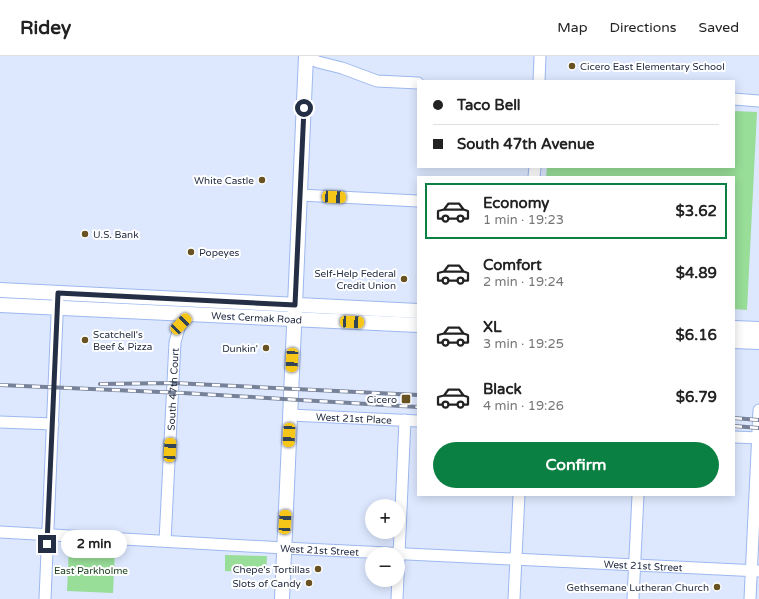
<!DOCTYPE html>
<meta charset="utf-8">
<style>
body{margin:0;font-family:"Varela Round",sans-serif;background:#f6f6f6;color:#222;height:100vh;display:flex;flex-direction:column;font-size:15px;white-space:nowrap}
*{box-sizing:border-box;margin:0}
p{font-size:13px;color:#767676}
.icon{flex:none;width:22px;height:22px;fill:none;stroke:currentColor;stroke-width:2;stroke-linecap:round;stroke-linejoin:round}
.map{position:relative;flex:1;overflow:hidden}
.details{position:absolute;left:417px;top:120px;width:318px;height:320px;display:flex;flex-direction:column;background:#fff;border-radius:0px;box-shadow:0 2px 10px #0003}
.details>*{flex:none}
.top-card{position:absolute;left:417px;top:24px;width:318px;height:88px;border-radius:0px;box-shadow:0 2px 10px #0003;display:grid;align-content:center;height:88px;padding:0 16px;background:#fff}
.fabs{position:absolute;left:365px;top:443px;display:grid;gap:8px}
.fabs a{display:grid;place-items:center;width:40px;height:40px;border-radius:50%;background:#fff;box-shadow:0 2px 10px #0003;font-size:20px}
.end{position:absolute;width:18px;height:18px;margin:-9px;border:5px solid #242e44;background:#fff;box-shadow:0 0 0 2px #fff}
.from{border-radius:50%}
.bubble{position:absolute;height:28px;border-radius:14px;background:#fff;box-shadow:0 2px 10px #0003;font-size:13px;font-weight:700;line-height:28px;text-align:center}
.car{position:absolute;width:12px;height:24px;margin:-12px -6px;border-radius:5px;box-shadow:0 0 3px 1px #0007;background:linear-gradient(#f5c518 24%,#345 0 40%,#f5c518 0 76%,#345 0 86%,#f5c518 0)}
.top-card b{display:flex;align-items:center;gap:14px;height:38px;font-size:15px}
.top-card b+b{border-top:1px solid #e0e0e0}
.top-card i{width:10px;height:10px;background:#222}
ul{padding:7px 0 0;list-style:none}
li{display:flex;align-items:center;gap:12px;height:56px;margin:0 8px 6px;padding:0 8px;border:2px solid transparent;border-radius:0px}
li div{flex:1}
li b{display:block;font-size:15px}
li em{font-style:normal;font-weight:700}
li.selected{border-color:#0b8043}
li>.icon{width:36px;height:36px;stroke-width:1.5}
.cta{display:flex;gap:8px;margin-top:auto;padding:8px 16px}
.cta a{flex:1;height:46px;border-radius:24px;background:#0b8043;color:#fff;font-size:16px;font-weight:700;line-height:46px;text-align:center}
header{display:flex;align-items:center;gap:24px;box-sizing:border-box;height:56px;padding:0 20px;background:#fff;border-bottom:1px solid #e0e0e0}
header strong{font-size:19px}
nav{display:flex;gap:22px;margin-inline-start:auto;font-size:14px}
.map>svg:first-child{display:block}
</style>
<header>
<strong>Ridey</strong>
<nav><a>Map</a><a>Directions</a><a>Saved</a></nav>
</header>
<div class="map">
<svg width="759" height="543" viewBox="0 0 759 543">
<rect width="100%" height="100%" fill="#dde8ff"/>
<!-- green -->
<path fill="#98dd98" d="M734,55L757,56L747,254L734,253V121H546L547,111H734Z
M69,491L115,493L113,537L67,535Z
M225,499L267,500L266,517L225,515Z"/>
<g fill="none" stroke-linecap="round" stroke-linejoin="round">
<defs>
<g id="minor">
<path d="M306,1L318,6L342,12L377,25L418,27"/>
<path d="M539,25L540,0"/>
<path d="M734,43L759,45"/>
<path d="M534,121L535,111"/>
<path d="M300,139L418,145"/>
<path id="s1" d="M290,359L418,365"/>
<path d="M0,366L53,368"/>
<path d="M734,381L759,382"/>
<path id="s2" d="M0,476L284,492L759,515"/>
<path id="s3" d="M165,485L175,286L180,269L190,258"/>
<path d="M45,543L58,237"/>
<path d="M397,543L405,364"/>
<path d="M514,543L519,439"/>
<path d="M633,543L638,439"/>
<path d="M750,543L759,354"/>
</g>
<g id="major">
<path d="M0,234L418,255"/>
<path id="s4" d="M0,249L418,269"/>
<path d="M734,272L759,273"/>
<path d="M734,285L759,286"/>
<path d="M282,543L306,0"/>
</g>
</defs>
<!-- minor casing -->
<use href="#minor" stroke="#9db8ef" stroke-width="13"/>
<!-- major casing -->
<use href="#major" stroke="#9db8ef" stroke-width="16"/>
<!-- minor -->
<use href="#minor" stroke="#fff" stroke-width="11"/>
<!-- major -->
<use href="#major" stroke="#fff" stroke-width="14"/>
<defs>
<path id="rail" d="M100,328L173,327L418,339
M0,329L183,337L418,351
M734,362L759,364
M734,370L759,372"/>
</defs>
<!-- rail casing -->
<use href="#rail" stroke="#778198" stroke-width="4"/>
<!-- rail -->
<use href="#rail" stroke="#fff" stroke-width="2.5" stroke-dasharray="8" stroke-linecap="butt"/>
</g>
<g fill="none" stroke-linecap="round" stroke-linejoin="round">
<!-- route -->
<path stroke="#242e44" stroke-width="5" d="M47,488L58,237L295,249L304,52"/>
</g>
<!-- markers -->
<g fill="#685221" stroke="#fff" stroke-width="1.5">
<circle cx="572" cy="10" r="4"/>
<circle cx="262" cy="124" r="4"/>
<circle cx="85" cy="178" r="4"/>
<circle cx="191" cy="196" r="4"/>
<circle cx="404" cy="223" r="4"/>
<circle cx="85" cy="284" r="4"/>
<circle cx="266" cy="292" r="4"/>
<rect x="401" y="338" width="10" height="10" rx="2"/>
<circle cx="318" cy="513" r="4"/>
<circle cx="309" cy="527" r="4"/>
<circle cx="717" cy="531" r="4"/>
</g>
<g text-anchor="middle" stroke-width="4" stroke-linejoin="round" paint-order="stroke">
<!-- poi labels -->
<g font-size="10" fill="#242e44" stroke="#fff" text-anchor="end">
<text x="580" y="14" text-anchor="start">Cicero East Elementary School</text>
<text x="254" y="128">White Castle</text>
<text x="93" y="182" text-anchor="start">U.S. Bank</text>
<text x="199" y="200" text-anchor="start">Popeyes</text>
<text x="396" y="221">Self-Help Federal<tspan x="396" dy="12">Credit Union</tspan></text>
<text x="93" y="282" text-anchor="start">Scatchell's<tspan x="93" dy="12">Beef &amp; Pizza</tspan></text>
<text x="258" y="296">Dunkin'</text>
<text x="397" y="347">Cicero</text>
<text x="310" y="517">Chepe's Tortillas</text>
<text x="301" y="531">Slots of Candy</text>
<text x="709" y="535">Gethsemane Lutheran Church</text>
</g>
<!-- street labels -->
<g font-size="10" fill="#242e44" stroke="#fff">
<text dy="4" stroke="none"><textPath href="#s4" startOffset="257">West Cermak Road</textPath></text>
<text dy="4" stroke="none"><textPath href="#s3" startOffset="152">South 47th Court</textPath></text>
<text dy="4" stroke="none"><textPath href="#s1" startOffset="64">West 21st Place</textPath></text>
<text dy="4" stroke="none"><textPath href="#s2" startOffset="320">West 21st Street</textPath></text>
<text dy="4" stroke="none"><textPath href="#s2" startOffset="644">West 21st Street</textPath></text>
</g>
<!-- park labels -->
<g font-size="10" fill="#163e18" stroke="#fff">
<text x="91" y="518">East Parkholme</text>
</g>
</g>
</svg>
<div class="fabs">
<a>+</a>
<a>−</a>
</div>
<i class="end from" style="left:304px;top:52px"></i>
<i class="end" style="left:47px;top:488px"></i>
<div class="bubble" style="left:61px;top:474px;width:66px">2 min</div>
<i class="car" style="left:334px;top:141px;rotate:93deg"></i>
<i class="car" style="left:352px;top:266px;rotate:93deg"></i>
<i class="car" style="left:181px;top:268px;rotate:45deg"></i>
<i class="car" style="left:292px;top:304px;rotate:183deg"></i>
<i class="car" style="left:289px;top:379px;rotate:183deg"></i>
<i class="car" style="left:170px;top:394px;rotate:3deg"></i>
<i class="car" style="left:285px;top:466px;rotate:3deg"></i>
<div class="top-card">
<b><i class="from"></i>Taco Bell</b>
<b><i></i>South 47th Avenue</b>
</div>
<section class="details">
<ul>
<li class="selected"><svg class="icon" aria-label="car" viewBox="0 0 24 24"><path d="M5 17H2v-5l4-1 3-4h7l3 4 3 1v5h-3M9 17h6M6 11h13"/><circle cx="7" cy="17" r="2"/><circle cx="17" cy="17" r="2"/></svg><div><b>Economy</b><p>1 min · 19:23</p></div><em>$3.62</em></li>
<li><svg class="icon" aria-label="car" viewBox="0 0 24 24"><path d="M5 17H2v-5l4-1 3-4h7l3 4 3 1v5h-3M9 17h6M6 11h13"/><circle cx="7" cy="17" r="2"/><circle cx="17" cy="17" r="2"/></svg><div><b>Comfort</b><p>2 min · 19:24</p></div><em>$4.89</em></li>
<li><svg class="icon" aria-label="car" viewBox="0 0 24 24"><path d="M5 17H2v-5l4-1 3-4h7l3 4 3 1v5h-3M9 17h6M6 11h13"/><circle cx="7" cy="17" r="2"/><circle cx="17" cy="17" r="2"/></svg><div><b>XL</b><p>3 min · 19:25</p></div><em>$6.16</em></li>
<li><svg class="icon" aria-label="car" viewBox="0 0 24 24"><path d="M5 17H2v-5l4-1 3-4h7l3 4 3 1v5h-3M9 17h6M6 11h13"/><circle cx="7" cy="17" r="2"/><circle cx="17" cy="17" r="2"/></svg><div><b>Black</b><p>4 min · 19:26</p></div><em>$6.79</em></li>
</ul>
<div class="cta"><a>Confirm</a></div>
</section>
</div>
